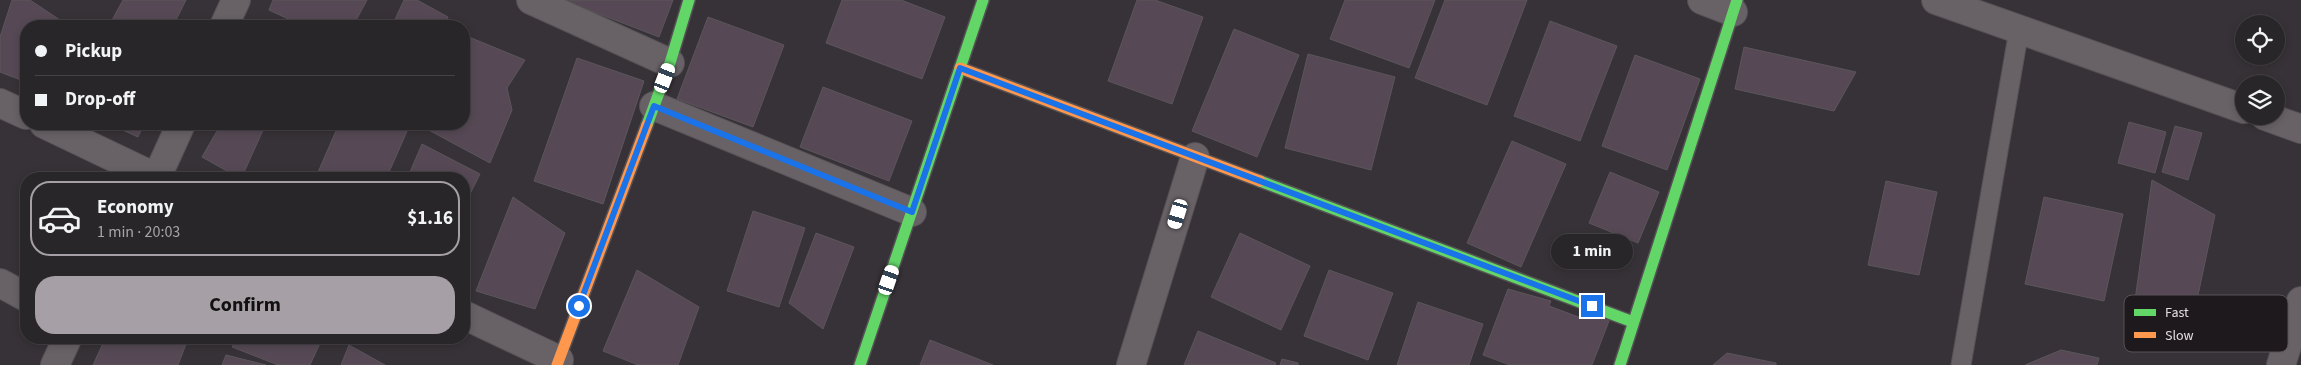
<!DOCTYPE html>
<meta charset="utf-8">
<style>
body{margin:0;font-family:"Source Sans 3",sans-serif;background:#353235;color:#f1f3f6;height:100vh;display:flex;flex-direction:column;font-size:19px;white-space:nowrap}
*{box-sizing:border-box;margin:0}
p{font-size:16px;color:#a5a5a8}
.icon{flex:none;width:28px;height:28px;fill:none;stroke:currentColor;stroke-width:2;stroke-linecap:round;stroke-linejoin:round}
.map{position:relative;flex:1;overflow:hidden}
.side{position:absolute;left:20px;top:172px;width:450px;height:172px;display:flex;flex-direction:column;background:#292629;border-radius:20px;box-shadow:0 2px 8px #0003,0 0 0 1px #454346}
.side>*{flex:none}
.top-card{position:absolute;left:20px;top:20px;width:450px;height:110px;border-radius:20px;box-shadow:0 2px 8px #0003,0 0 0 1px #454346;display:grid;align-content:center;height:110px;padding:0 15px;background:#292629}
.tools{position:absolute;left:2235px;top:15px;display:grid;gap:10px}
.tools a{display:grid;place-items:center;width:50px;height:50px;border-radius:50%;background:#292629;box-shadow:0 2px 8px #0003,0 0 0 1px #454346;font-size:25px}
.end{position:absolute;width:22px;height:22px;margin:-11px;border:6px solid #1a73e8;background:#fff;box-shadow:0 0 0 2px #fff}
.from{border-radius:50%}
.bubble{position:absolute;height:35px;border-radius:18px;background:#292629;box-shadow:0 2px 8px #0003,0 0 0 1px #454346;font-size:16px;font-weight:700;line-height:35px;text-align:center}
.car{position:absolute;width:15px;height:30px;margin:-15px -8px;border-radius:6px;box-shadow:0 0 4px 1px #0007;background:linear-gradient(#fff 24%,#345 0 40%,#fff 0 76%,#345 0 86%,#fff 0)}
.top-card b{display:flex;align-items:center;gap:18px;height:48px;font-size:19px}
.top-card b+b{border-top:1px solid #454346}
.top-card i{width:12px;height:12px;background:#f1f3f6}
ul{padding:9px 0 0;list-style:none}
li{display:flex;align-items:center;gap:15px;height:75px;margin:0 10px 8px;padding:0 5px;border:2px solid #454346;border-radius:20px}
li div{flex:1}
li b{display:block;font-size:19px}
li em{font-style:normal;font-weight:700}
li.selected{border-color:#a6a0a6}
li>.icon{width:45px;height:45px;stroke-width:1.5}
.button{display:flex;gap:10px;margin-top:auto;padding:10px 15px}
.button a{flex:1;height:58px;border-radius:20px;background:#a6a0a6;color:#111;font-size:20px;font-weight:700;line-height:58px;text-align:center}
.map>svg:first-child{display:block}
</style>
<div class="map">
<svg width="2301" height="365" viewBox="0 0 2301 365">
<rect width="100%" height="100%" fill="#373237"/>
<!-- building -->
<path fill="#564955" stroke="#5b565b" d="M12,0H30L63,22L61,26H26V82L0,72V37Z
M123,0H186L173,26H126L112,20Z
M273,0H367L353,26H303L269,10Z
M404,0H417L448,17L445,26H392Z
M563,0H673L659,37Z
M842,0H901L945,17L922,79L826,43Z
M1137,0H1155L1203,17L1172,104L1108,81Z
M1345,0H1435L1409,68L1330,39Z
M1445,0H1527L1487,105L1415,78Z
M708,17L784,45L753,127L677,99Z
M1550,21L1617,46L1580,141L1514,116Z
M1234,29L1299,55L1257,157L1192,131Z
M464,35L525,60L507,88L512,110L490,163L423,127L425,124H464Z
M1744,47L1856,72L1834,111L1735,89Z
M1308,54L1395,77L1371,170L1285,148Z
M1635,55L1700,79L1667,170L1602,146Z
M577,58L644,81L603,204L534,181Z
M823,87L912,121L889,181L800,147Z
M2129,122L2166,132L2155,173L2118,163Z
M109,124H144L138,137Z
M221,124H258L264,128L241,179L202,157Z
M339,124H396L408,129L386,179H315Z
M2175,126L2202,133L2188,180L2162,172Z
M1512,141L1566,164L1521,267L1467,243Z
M422,144L480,174L464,206V179H407Z
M1610,172L1659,192L1638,243L1589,223Z
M2152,180L2215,215L2197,300L2134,307Z
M1886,181L1937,192L1919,275L1868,265Z
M513,197L565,233L535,309L476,291Z
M2044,197L2123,214L2104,301L2025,284Z
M753,211L805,228L779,307L727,291Z
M816,233L854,247L823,329L789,303Z
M1240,233L1310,266L1281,330L1211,297Z
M637,270L699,307L678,365H638L603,351Z
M1329,270L1393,293L1368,360L1304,336Z
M1508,289L1551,301L1549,306L1584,319L1587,313L1609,321L1592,365H1510L1483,355Z
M1418,302L1483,324L1469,365H1397Z
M1198,331L1276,363L1275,365H1184Z
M105,339H188L178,365H93Z
M236,339H322L310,365H278L232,347Z
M930,340L993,365H920Z
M349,345L385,365H341Z
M2061,350L2099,358L2097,365H2025Z
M1727,353L1776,363V365H1713Z
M226,355L266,365H222Z
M1282,359L1298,363V365H1280Z"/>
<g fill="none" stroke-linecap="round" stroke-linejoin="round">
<defs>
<path id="lane" d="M1961,365L2019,30"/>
<path id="street" d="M531,0L670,63
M1702,0L1733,12
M1936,0L2244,109
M224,26L236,0
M0,103L26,115
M654,106L912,212
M2265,116L2301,129
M44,124L159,179
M156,179L181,124
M0,283L26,297
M464,315L559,360
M55,365L67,339
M1131,365L1195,157
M2281,365L2301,301"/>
<path id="fast" d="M647,125L670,63L689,0
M1260,181L1633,322
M860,365L983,0
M1620,365L1737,0"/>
<path id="slow" d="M960,68L1260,181
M557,365L647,125"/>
</defs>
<!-- lane casing -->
<use href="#lane" stroke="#555155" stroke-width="21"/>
<!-- street casing -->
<use href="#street" stroke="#555155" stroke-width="30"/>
<!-- fast casing -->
<use href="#fast" stroke="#555155" stroke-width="14"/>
<!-- slow casing -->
<use href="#slow" stroke="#555155" stroke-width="14"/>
<!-- lane -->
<use href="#lane" stroke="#686267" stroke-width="19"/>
<!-- street -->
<use href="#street" stroke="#686267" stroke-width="28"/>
<!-- fast -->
<use href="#fast" stroke="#63d668" stroke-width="11"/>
<!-- slow -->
<use href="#slow" stroke="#ff974d" stroke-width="11"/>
</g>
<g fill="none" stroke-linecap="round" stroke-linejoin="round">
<!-- route -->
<path stroke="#1a73e8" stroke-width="6" d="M579,306L654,106L912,212L960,68L1592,306"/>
</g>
<!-- legend -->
<rect x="2124" y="295" width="164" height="57" rx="8" fill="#1e191d" stroke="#595358" stroke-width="1"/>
<rect x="2134" y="309" width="22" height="7" fill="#63d668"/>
<rect x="2134" y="332" width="22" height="6" fill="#ff974d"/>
<g font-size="14" fill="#e2dbe1">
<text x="2165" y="317">Fast</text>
<text x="2165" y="340">Slow</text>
</g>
</svg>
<div class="tools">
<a><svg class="icon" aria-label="locate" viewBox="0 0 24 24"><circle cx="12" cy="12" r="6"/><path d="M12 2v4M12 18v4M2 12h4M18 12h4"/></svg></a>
<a><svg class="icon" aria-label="layers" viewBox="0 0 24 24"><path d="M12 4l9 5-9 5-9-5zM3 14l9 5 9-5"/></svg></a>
</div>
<i class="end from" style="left:579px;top:306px"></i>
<i class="end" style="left:1592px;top:306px"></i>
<div class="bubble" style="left:1551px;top:234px;width:82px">1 min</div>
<i class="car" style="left:665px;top:78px;rotate:21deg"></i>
<i class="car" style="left:1178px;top:214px;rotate:197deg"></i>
<i class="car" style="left:889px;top:280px;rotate:19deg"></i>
<div class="top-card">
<b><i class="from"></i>Pickup</b>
<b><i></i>Drop-off</b>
</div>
<section class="side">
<ul>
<li class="selected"><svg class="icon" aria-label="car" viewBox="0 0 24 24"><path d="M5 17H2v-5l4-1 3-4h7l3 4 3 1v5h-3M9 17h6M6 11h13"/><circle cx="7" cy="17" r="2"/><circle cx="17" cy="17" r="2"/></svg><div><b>Economy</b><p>1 min · 20:03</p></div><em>$1.16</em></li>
</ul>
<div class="button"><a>Confirm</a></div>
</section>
</div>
